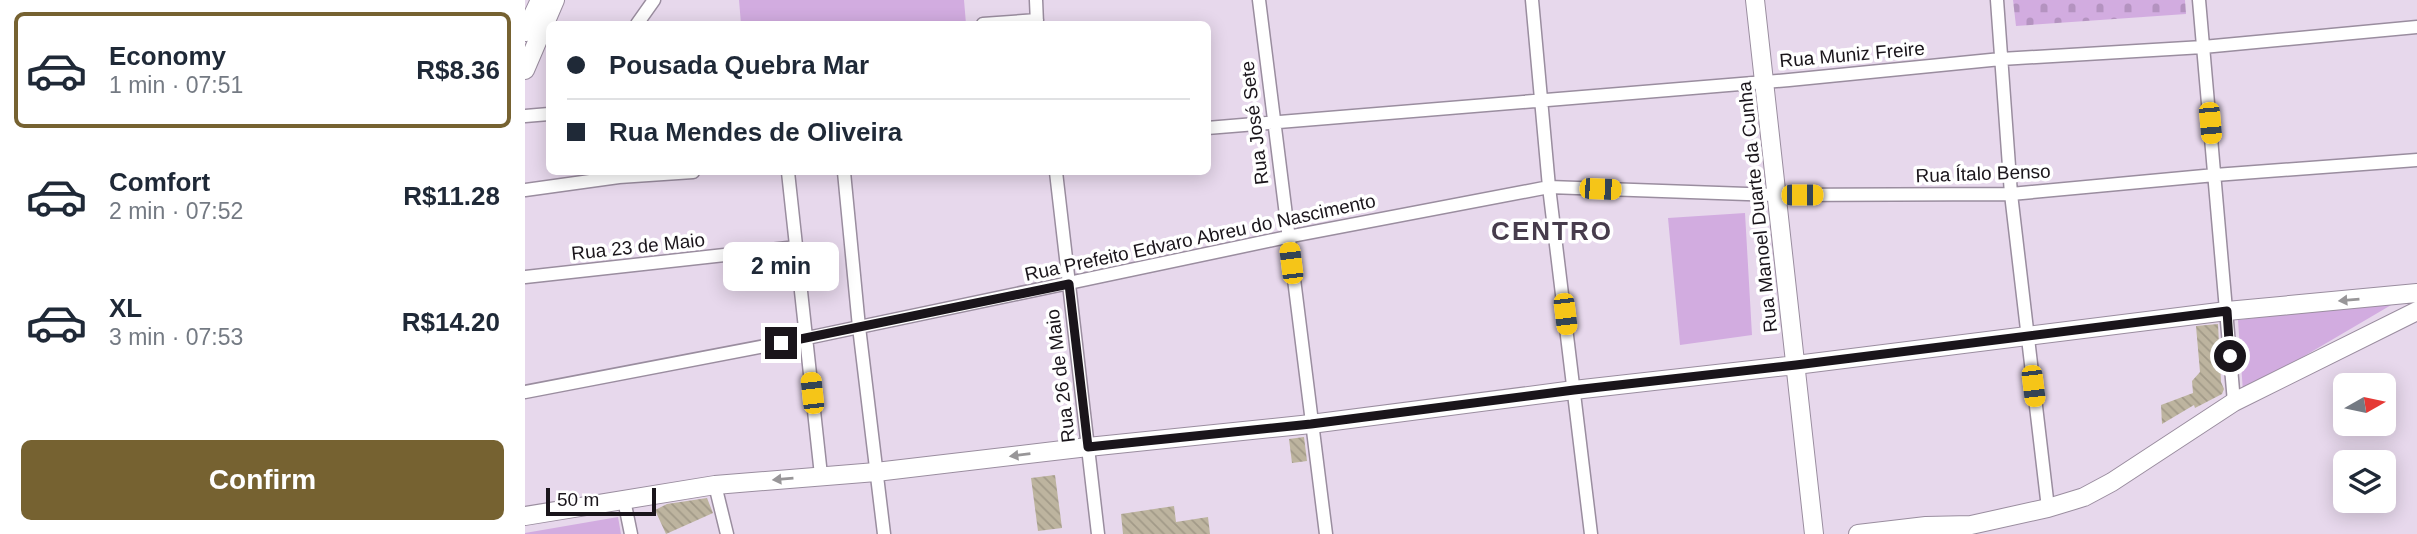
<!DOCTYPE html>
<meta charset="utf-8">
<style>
body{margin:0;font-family:Arial,sans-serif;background:#f6f6f7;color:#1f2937;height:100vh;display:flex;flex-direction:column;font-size:26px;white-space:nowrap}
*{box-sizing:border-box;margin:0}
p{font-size:23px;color:#747a83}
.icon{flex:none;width:38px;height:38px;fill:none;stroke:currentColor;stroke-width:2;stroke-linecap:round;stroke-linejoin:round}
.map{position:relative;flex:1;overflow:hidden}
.side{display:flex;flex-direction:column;background:#fff;width:525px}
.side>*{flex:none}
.guide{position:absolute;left:21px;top:21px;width:665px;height:154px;border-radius:10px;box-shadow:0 4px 18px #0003;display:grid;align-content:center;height:154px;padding:0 21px;background:#fff}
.needle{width:46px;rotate:81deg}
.controls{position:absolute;left:1808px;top:373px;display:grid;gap:14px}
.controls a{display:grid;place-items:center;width:63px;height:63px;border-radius:10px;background:#fff;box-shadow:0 4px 18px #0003;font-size:35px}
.scale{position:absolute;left:21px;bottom:18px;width:110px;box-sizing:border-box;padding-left:7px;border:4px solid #1a151b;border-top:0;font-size:19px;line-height:24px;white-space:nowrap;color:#1a151b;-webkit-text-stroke:5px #fff;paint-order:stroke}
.end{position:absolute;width:32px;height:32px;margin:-16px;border:9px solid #1a151b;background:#fff;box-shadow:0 0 0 4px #fff}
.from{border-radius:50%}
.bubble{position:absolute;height:49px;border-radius:10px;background:#fff;box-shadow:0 4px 18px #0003;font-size:23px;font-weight:800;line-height:49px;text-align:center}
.car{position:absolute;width:21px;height:42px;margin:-21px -10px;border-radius:9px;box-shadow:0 0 5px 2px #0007;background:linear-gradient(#f5c518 24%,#345 0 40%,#f5c518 0 76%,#345 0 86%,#f5c518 0)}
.guide b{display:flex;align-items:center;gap:24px;height:66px;font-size:26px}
.guide b+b{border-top:2px solid #e0e1e3}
.guide i{width:18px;height:18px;background:#1f2937}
ul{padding:12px 0 0;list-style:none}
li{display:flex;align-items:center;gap:21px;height:116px;margin:0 14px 10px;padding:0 7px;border:4px solid transparent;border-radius:10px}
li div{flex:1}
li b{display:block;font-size:26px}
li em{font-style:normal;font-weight:800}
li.current{border-color:#766231}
li>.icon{width:63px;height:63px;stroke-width:1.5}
.cta{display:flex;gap:14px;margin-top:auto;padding:14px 21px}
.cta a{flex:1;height:80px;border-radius:10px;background:#766231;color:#fff;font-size:28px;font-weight:800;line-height:80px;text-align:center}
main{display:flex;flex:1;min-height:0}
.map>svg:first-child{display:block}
</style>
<main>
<section class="side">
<ul>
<li class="current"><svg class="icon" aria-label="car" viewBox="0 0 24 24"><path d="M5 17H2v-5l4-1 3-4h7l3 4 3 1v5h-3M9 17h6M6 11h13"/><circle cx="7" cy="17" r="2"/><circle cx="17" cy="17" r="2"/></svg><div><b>Economy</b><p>1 min · 07:51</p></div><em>R$8.36</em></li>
<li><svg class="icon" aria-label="car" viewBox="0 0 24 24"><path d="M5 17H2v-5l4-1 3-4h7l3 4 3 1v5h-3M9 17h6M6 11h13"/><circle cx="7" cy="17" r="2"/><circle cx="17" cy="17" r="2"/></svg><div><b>Comfort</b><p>2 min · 07:52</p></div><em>R$11.28</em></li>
<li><svg class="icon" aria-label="car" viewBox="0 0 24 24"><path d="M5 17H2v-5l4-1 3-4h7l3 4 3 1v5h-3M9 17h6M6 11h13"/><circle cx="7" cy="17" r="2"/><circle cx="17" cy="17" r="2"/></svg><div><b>XL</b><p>3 min · 07:53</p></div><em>R$14.20</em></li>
</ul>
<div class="cta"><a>Confirm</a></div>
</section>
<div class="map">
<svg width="1892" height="534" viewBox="0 0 1892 534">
<defs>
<pattern id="cemetery-stones" width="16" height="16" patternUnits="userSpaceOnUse" patternTransform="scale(1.75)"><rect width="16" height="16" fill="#d2ace0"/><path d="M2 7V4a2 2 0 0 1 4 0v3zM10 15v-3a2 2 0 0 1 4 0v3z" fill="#b493c0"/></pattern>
<pattern id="building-back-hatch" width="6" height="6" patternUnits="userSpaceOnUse" patternTransform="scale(1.75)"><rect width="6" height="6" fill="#bdb49f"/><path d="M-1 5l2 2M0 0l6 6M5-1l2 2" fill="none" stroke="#a29a88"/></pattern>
</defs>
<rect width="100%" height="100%" fill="#e7d8ec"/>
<!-- cemetery -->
<path fill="url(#cemetery-stones)" d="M1488,0H1660L1661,14L1491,26Z"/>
<!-- park -->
<path fill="#d2ace0" d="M214,0H439L441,24H216Z
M1220,213L1227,335L1155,345L1143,218Z
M1873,301L1718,392L1713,320Z
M93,517L96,534H0V533Z"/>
<!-- building -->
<path fill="url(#building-back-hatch)" d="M1693,324L1696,382L1699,389L1697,394L1670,408L1669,405L1637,424L1636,405L1668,393L1667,381L1675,372L1671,326Z
M779,437L782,461L767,463L764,439Z
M530,475L537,528L513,531L506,478Z
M182,498L188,513L141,534L130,510L142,504Z
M649,506L651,522L683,517L685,534H598L596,514Z"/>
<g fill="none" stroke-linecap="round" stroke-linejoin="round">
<defs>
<path id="street" d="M511,0L512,24
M734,0L801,534
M1007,0L1024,187L1066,534
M1472,0L1486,194L1523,508
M1674,0L1709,402
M112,24L129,0
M458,24L512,20
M0,116L24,114
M682,128L1264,80L1476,59L1678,47L1892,27
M263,172L296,475
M319,172L334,327L359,534
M531,172L573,534
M0,190L94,177L168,172
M0,277L272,247
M0,392L282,338L762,237L1024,187L1250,195L1486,194L1690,175L1892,160
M190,485L202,534
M99,500L106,534"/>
<path id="secondary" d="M1230,0L1289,534
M0,32L15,0
M0,70L30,0
M0,516L190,485L351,472L563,447L786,424L1049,390L1271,365L1702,311L1892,293
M1333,534L1401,526L1446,525L1523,508L1559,497L1587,482L1709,402L1892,311"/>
</defs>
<!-- street casing -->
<use href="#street" stroke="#9a8d9f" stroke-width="15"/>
<!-- secondary casing -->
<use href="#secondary" stroke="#9a8d9f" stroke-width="20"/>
<!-- street -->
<use href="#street" stroke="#fff" stroke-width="12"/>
<!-- secondary -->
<use href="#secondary" stroke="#fff" stroke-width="18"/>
</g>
<!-- one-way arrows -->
<defs><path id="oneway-solid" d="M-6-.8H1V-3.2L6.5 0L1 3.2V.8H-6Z" transform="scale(1.75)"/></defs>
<g fill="#989698">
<use href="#oneway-solid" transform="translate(1824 300) rotate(175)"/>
<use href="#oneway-solid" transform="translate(495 455) rotate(173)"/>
<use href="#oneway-solid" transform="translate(258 479) rotate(175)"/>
</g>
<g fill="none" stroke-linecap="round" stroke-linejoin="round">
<!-- route -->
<path stroke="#1a151b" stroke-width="9" d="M256,343L544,284L563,447L786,424L1049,390L1271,365L1702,311L1705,356"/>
</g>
<g text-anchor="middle" stroke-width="7" stroke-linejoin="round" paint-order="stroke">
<!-- street labels -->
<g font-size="19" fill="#1a151b" stroke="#fff">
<text transform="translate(1327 54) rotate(-5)" y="7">Rua Muniz Freire</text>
<text transform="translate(729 123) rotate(-97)" y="7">Rua José Sete</text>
<text transform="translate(1458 173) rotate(-2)" y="7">Rua Ítalo Benso</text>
<text transform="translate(1232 207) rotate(-96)" y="7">Rua Manoel Duarte da Cunha</text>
<text transform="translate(675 237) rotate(-12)" y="7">Rua Prefeito Edvaro Abreu do Nascimento</text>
<text transform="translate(113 246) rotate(-6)" y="7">Rua 23 de Maio</text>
<text transform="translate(535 376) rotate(-97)" y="7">Rua 26 de Maio</text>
</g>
<!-- district labels -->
<g font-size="26" font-weight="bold" letter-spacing="2" fill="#473c4c" stroke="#fff">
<text x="1027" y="240">CENTRO</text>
</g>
</g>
</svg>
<div class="controls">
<a><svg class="needle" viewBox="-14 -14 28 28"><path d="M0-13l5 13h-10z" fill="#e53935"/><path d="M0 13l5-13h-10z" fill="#747a83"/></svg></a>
<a><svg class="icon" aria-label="layers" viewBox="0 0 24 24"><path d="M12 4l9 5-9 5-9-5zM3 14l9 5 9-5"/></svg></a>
</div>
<div class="scale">50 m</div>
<i class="end from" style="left:1705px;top:356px"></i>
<i class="end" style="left:256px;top:343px"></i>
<div class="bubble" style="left:198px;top:242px;width:116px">2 min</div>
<i class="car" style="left:1685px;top:123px;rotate:175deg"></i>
<i class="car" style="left:1075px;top:189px;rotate:92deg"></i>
<i class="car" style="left:1277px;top:195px;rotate:90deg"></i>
<i class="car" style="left:766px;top:263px;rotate:353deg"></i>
<i class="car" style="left:1040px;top:314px;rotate:173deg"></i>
<i class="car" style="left:1508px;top:386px;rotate:173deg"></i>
<i class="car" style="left:287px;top:393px;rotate:354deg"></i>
<div class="guide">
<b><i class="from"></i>Pousada Quebra Mar</b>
<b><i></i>Rua Mendes de Oliveira</b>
</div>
</div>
</main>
